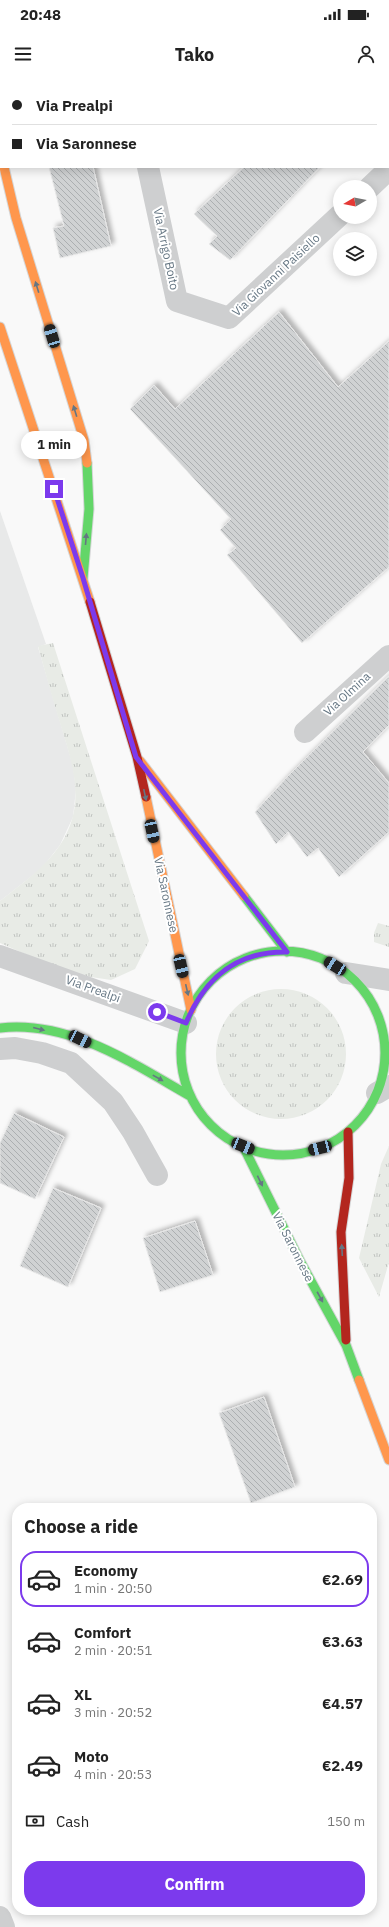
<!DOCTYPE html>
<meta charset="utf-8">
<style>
body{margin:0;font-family:"IBM Plex Sans",sans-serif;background:#f2f2f2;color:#222;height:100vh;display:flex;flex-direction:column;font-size:15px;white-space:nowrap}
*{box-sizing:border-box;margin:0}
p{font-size:13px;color:#767676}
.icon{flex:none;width:22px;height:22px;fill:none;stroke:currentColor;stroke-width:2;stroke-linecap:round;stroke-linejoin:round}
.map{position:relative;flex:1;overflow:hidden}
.panel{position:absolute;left:12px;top:1423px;width:365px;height:412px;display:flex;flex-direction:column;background:#fff;border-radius:16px;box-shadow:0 2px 10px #0003}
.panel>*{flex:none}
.hud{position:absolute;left:0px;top:0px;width:389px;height:88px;box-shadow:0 2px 10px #0003;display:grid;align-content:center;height:88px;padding:0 12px;background:#fff}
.needle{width:26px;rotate:260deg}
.controls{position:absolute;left:333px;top:100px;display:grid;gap:8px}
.controls a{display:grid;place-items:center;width:44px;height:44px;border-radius:50%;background:#fff;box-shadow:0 2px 10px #0003;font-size:20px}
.end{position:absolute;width:18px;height:18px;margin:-9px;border:5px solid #7c3aed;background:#fff;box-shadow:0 0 0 2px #fff}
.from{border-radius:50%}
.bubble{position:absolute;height:28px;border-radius:14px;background:#fff;box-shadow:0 2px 10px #0003;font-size:13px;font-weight:800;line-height:28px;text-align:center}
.car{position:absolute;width:12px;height:24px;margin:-12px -6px;border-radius:5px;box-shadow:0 0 3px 1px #0007;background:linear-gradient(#222 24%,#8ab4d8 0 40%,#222 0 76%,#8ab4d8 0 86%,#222 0)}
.hud b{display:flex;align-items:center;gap:14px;height:38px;font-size:15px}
.hud b+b{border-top:1px solid #e0e0e0}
.hud i{width:10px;height:10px;background:#222}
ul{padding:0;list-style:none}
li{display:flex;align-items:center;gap:12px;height:56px;margin:0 8px 6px;padding:0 4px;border:2px solid transparent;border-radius:16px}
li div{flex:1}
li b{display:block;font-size:15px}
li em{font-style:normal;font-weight:800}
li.current{border-color:#7c3aed}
li>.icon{width:36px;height:36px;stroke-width:1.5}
h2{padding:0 12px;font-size:18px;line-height:48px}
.pay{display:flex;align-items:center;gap:10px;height:44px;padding:0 12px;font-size:15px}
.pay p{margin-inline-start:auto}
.action{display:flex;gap:8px;margin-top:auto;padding:8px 12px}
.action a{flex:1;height:46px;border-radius:16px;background:#7c3aed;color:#fff;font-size:16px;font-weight:800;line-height:46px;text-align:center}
.status{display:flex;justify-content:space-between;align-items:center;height:28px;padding:0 20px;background:#fff;direction:ltr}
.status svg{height:11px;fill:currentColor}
header{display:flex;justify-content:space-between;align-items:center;height:52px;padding:0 12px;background:#fff;font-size:18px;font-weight:800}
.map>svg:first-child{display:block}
</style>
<div class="status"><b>20:48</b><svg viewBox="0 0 49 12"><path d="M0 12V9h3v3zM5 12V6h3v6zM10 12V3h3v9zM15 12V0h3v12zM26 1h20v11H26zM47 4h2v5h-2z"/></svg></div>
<header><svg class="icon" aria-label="menu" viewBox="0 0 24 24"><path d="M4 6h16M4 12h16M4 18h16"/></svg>Tako<svg class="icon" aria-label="person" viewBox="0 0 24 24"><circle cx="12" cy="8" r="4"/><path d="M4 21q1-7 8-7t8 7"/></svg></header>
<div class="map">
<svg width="389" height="1847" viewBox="0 0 389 1847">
<defs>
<pattern id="grass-tufts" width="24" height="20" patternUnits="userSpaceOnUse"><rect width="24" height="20" fill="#e8ebe6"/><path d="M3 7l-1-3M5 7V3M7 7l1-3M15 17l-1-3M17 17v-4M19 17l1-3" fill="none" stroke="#c0c3c0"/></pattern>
<pattern id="building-back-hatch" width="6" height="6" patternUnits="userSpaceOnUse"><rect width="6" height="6" fill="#d0d2d3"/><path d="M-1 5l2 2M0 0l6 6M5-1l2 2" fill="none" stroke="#acafb1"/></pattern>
<filter id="shadow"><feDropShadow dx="3.5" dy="-3.5" stdDeviation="2" flood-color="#0004"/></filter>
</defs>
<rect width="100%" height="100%" fill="#f9f9f9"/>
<!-- built -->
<path fill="#e8e9e9" d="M0,431L46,564L38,567L73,686L76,709L73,737L60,765L42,788L0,821Z"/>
<!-- grass -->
<path fill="url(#grass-tufts)" d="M53,563L149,861L135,889L111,900L71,894L0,863V821C21,804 45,788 60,765C87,724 73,686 60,643C52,617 45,592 38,566Z
M378,843L389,846V867L374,862V853Z
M216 974a65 65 0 1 1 130 0a65 65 0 1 1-130 0Z
M389,1066V1182L379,1217L359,1178L381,1084Z"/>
<!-- building -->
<path fill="url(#building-back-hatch)" stroke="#e8e8e8" filter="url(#shadow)" d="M49,87H93L111,166L60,178L53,148L64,146Z
M244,87H320L230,180L209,164L217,156L194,134Z
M279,232L338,307L389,261V487L302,563L227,475L236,468L220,450L231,439L130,329L154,305L175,329Z
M389,596V645L363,672L389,703V752L339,797L318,768L307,777L288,752L276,764L255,732L288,696Z
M14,1033L64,1057L35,1119L0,1103V1063Z
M53,1108L101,1128L68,1207L20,1186Z
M195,1141L213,1195L160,1212L143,1158Z
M264,1317L295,1407L251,1423L219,1333Z"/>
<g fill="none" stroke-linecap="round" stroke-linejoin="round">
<defs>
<path id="fast" d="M0,62L1,72
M83,498L89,429L87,383
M244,816L287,872
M181 973a102 102 0 1 1 204 0a102 102 0 1 1-204 0Z
M0,948C69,940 132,983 190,1016
M243,1066L300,1181L346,1265L359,1300"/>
<path id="slow" d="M4,87L16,138L84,360L87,383
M0,247L90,522
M140,681L244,816
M146,717L191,930
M359,1300L389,1380"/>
<path id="jam" d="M90,522L137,677L146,717
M346,1260L341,1152L349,1098L348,1052"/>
</defs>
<!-- fast casing -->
<use href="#fast" stroke="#d5d6d7" stroke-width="11"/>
<!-- slow casing -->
<use href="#slow" stroke="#d5d6d7" stroke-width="11"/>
<!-- jam casing -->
<use href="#jam" stroke="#d5d6d7" stroke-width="11"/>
<!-- street -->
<path stroke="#cecfd0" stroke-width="22" d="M128,0L129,1
M148,87L177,221L229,238L340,135
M370,107L389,89
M305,652L389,576
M0,876L186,943
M346,893L389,900
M0,969L15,968L42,973L71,983L113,1022L133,1052L157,1095
M377,1013L389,1006
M0,1837L4,1847"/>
<!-- fast -->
<use href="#fast" stroke="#63d668" stroke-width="9"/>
<!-- slow -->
<use href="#slow" stroke="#ff974d" stroke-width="9"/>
<!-- jam -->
<use href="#jam" stroke="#b3261e" stroke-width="9"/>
</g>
<!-- one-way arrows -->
<defs><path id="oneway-solid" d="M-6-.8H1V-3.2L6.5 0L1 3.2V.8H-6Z"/></defs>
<g fill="#657683">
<use href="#oneway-solid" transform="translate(37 207) rotate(-107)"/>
<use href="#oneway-solid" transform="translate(75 331) rotate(-107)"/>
<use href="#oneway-solid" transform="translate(86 459) rotate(-85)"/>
<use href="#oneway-solid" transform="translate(145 715) rotate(78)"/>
<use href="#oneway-solid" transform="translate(187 910) rotate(77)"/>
<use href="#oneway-solid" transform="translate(39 949) rotate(14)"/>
<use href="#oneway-solid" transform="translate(158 998) rotate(29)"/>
<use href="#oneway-solid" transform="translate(260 1101) rotate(64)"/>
<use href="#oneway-solid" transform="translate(342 1170) rotate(-93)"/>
<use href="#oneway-solid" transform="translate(320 1217) rotate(61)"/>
</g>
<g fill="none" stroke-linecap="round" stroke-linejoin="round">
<!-- route -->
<path stroke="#7c3aed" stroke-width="5" d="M54,409L83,498L136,677L287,872C236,871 205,898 186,943L157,932"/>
</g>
<g text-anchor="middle" stroke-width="4" stroke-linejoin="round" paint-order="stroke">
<!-- street labels -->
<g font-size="12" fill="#657683" stroke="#fff">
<text transform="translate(166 169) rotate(78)" y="4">Via Arrigo Boito</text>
<text transform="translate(276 195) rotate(-43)" y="4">Via Giovanni Paisiello</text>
<text transform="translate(347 614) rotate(-42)" y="4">Via Olmina</text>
<text transform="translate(166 815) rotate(78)" y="4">Via Saronnese</text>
<text transform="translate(93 909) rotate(20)" y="4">Via Prealpi</text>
<text transform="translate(293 1167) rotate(63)" y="4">Via Saronnese</text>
</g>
</g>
</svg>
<div class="controls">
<a><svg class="needle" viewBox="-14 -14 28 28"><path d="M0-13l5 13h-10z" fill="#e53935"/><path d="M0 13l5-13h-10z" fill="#767676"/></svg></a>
<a><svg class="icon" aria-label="layers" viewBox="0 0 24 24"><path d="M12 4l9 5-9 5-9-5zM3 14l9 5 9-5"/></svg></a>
</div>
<i class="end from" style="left:157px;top:932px"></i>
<i class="end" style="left:54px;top:409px"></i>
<div class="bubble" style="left:21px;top:351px;width:66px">1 min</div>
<i class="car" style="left:52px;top:256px;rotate:343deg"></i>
<i class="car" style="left:152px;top:751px;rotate:168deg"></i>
<i class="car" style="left:181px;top:886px;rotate:167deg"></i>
<i class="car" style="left:335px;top:886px;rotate:302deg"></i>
<i class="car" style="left:80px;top:959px;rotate:116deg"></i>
<i class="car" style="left:243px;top:1066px;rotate:112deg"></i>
<i class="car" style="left:320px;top:1068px;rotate:256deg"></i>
<div class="hud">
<b><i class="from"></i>Via Prealpi</b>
<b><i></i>Via Saronnese</b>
</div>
<section class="panel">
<h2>Choose a ride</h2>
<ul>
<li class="current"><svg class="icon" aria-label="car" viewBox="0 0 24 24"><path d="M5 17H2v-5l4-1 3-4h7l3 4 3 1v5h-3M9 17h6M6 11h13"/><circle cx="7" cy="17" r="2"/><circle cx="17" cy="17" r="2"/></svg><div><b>Economy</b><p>1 min · 20:50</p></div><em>€2.69</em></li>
<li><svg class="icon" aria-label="car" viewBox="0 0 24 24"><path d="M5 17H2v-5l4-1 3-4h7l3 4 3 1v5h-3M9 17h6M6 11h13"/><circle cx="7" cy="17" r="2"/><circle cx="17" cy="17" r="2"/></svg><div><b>Comfort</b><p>2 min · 20:51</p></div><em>€3.63</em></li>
<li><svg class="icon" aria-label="car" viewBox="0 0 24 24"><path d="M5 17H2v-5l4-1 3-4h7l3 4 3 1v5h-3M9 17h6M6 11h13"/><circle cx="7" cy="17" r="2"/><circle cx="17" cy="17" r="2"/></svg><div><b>XL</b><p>3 min · 20:52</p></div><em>€4.57</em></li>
<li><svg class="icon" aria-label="car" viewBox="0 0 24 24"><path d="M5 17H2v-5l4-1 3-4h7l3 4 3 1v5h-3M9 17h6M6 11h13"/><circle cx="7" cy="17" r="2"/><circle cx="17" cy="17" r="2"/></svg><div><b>Moto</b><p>4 min · 20:53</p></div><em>€2.49</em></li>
</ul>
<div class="pay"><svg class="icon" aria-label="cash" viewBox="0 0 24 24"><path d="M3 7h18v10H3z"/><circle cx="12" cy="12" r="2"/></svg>Cash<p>150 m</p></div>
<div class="action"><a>Confirm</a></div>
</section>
</div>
